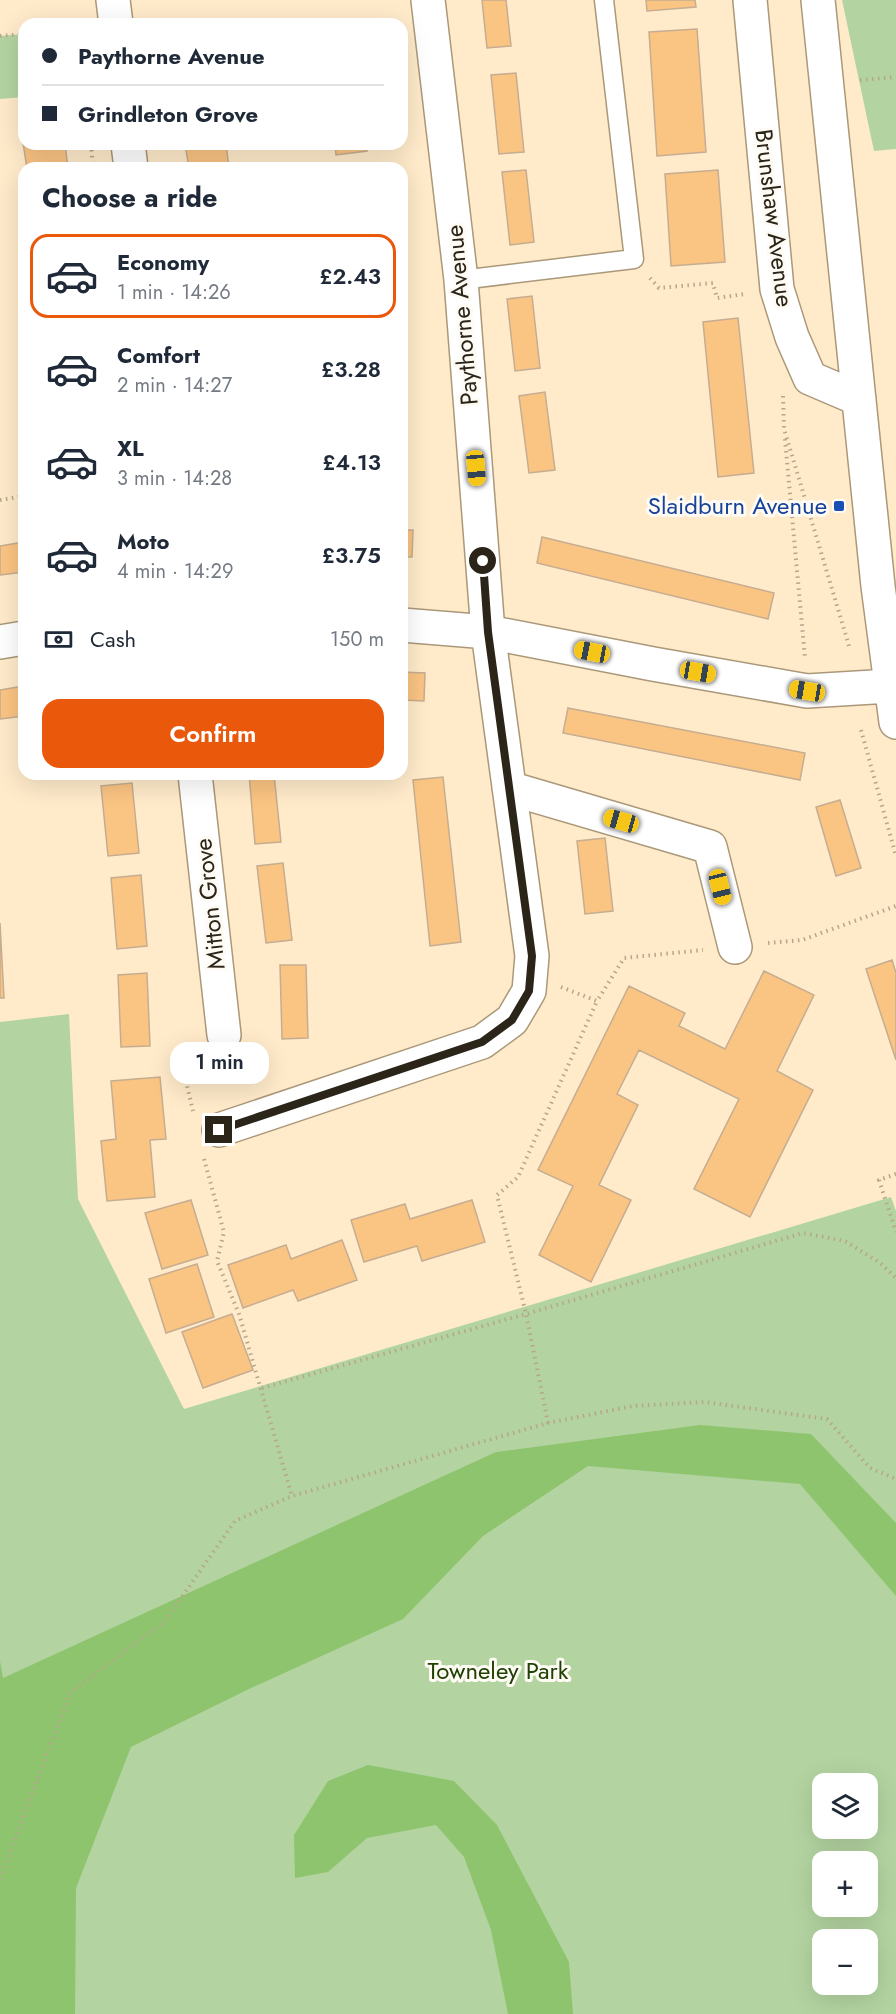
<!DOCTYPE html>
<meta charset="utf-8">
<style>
body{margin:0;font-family:Jost,sans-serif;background:#f6f6f7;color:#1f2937;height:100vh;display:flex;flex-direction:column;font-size:22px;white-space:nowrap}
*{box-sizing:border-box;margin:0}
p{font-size:20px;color:#747a83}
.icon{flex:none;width:33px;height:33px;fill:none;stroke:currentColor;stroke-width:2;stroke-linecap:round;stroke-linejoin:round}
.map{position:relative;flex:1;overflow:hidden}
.side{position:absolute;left:18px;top:162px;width:390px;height:618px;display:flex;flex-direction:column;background:#fff;border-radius:18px;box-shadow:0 6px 24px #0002}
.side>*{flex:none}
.top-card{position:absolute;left:18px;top:18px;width:390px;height:132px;border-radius:18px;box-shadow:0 6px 24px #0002;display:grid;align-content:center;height:132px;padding:0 24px;background:#fff}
.controls{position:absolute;left:812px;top:1773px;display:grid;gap:12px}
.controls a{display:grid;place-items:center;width:66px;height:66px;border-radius:12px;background:#fff;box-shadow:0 6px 24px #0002;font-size:30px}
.end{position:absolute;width:27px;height:27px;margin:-14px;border:8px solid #2b2418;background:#fff;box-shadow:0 0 0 3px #fff}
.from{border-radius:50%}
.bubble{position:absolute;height:42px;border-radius:18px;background:#fff;box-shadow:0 6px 24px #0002;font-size:20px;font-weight:600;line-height:42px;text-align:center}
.car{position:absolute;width:18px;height:36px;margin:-18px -9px;border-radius:8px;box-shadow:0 0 4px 2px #0007;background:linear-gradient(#f5c518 24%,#345 0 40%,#f5c518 0 76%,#345 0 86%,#f5c518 0)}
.top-card b{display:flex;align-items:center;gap:21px;height:57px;font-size:22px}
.top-card b+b{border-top:2px solid #e0e1e3}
.top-card i{width:15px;height:15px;background:#1f2937}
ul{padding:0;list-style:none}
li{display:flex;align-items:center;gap:18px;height:84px;margin:0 12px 9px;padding:0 12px;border:3px solid transparent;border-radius:18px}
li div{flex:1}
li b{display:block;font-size:22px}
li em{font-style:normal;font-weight:600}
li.current{border-color:#ea580c}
li>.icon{width:54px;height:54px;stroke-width:1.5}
h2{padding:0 24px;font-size:27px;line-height:72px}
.pay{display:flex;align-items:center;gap:15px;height:66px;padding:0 24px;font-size:22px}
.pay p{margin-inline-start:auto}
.primary-button{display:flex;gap:12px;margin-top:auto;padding:12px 24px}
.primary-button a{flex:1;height:69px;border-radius:18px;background:#ea580c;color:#fff;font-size:24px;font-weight:600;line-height:69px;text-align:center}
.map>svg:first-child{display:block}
</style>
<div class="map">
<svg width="896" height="2014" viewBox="0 0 896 2014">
<rect width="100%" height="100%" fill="#ffebca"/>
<!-- green -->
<path fill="#b3d4a1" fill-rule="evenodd" d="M842,0H896V149L874,151Z
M24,34V97L0,99V36Z
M69,1014L78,1199L184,1409L891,1197L896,1211V2014H0V1022ZM822,1784H867V1828H822ZM822,1862H867V1906H822ZM822,1940H867V1984H822Z"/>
<!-- forest -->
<path fill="#8ec46e" d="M700,1425L811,1434L896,1523V1596L800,1484L588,1466L483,1536L403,1619L251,1688L131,1747L76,1888L75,2014H0V1661L3,1678L496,1452Z
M368,1765L454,1781L497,1825L569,1962L573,2014H508L491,1930L464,1857L436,1825L367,1838L328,1872L295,1878L294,1835L328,1781Z"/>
<!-- building -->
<path fill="#fac483" stroke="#c6ad91" stroke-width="1.5" d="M482,0H506L511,46L487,48Z
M646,0H695L696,7L647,11Z
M697,29L706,152L657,156L649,32Z
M516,73L524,152L499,154L491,75Z
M24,117V144H65L68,168H27L19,118Z
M185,144H226L229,168H189Z
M335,144H366L367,151L336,155Z
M526,170L534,242L510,245L502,172Z
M718,170L725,262L671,266L665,174Z
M532,296L540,368L515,371L507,299Z
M738,318L754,473L718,477L703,322Z
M545,392L555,470L529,473L519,396Z
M402,530H413L412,557H402Z
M542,537L774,593L768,619L537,563Z
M24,542V572L0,575V546Z
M402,672L425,673L424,701L402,700Z
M24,686V716L0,719V690Z
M568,708L805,753L800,780L563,733Z
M249,774H274L281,842L255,844Z
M443,777L461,942L430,946L413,780Z
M132,783L139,853L108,856L101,786Z
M840,800L861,868L836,876L816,807Z
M605,838L613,911L585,914L577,841Z
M283,863L292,940L266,943L257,866Z
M141,875L147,946L117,949L111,878Z
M0,923L4,998H0Z
M892,960L896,973V1060L866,969Z
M280,965H306L308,1038L282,1039Z
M764,971L814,995L777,1071L813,1090L750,1217L694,1189L739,1099L639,1050L617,1094L638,1105L599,1185L631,1200L591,1282L539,1255L573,1186L538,1170L629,986L685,1013L679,1026L725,1049Z
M147,973L150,1046L121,1047L118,975Z
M160,1077L166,1139L150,1140L155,1197L107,1201L101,1141L116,1139L111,1081Z
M191,1200L208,1255L162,1269L145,1213Z
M472,1200L485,1242L422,1261L417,1246L364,1262L351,1220L405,1204L410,1219Z
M342,1240L357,1280L298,1301L293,1290L243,1308L228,1265L286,1245L291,1259Z
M197,1264L214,1317L166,1333L149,1279Z
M232,1314L253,1370L203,1388L182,1332Z"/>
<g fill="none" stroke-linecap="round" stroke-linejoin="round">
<defs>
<path id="lane" d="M461,280L634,259L604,0"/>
<path id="street" d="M113,0L116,24
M750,0L777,289L792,337L810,378L859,399
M818,0L878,586L896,722
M128,144L131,168
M402,625L488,632L653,664L807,691L890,686
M0,642L24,638
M195,774L224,1035
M509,788L710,847L735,947
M219,1130L482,1042L512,1020L529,991L532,956L488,632L461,280L428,0"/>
</defs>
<!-- lane casing -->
<use href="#lane" stroke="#aa9879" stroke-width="21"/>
<!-- street casing -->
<use href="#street" stroke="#aa9879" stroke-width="36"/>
<!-- path -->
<path stroke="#b5a68c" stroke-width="4" stroke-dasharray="1.5 4.5" stroke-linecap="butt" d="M368,24L397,21
M0,36L24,34
M860,80L896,77
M91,144L93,168
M650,278L659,288L713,283L717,298L745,294
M783,396L784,429L850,649
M785,439L805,658
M0,500L24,496
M861,730L896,856
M768,943L802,940L896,906
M561,987L597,1001L624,958L703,950
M192,1044L178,1048L193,1111
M204,1159L224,1232L217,1261L239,1314L292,1496
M896,1174L879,1180L896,1232
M262,1388L526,1314L803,1233L845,1241L879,1262L896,1278
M548,1423L526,1314L497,1195L518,1177L597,1001
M0,1879L70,1693L165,1621L235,1521L292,1496L548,1423L633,1406L704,1402L827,1419L870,1468L896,1479"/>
<!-- lane -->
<use href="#lane" stroke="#fff" stroke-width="18"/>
<!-- street -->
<use href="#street" stroke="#fff" stroke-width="33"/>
</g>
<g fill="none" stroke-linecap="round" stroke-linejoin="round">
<!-- route -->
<path stroke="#2b2418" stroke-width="8" d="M219,1130L482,1042L512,1020L529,991L532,956L488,632L483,561"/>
</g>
<!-- markers -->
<rect fill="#1a4fb4" stroke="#fefaf4" stroke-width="2" x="833" y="500" width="12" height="12" rx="3"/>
<g text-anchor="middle" stroke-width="6" stroke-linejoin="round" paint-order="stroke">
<!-- street labels -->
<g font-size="24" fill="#2b2418" stroke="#fefaf4">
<text transform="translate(774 218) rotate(83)" y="8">Brunshaw Avenue</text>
<text transform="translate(462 315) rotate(-95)" y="8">Paythorne Avenue</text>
<text transform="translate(210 904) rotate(-96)" y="8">Mitton Grove</text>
</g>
<!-- transit labels -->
<g font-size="24" fill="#164399" stroke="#fefaf4" text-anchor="end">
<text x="827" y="514">Slaidburn Avenue</text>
</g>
<!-- park labels -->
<g font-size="24" fill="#1f4103" stroke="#fefaf4">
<text x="498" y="1679">Towneley Park</text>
</g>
</g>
</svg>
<div class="controls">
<a><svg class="icon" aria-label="layers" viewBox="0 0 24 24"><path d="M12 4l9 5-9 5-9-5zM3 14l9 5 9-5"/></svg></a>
<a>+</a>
<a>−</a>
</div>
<i class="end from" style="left:483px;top:561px"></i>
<i class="end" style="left:219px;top:1130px"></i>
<div class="bubble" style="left:170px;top:1042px;width:99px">1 min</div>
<i class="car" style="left:476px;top:468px;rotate:175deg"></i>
<i class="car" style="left:592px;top:652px;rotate:281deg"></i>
<i class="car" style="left:698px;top:672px;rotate:100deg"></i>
<i class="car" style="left:807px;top:691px;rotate:280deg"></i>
<i class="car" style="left:621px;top:821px;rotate:286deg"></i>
<i class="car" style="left:720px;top:887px;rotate:166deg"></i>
<div class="top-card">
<b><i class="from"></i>Paythorne Avenue</b>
<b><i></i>Grindleton Grove</b>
</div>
<section class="side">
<h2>Choose a ride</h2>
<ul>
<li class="current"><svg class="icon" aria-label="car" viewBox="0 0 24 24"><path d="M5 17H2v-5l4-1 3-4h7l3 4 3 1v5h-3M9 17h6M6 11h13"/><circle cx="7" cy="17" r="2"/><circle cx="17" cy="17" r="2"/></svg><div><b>Economy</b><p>1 min · 14:26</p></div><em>£2.43</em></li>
<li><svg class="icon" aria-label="car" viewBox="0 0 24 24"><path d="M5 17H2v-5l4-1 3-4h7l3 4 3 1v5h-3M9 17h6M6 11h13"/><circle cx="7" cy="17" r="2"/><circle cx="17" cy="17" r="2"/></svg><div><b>Comfort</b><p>2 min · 14:27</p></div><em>£3.28</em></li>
<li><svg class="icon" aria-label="car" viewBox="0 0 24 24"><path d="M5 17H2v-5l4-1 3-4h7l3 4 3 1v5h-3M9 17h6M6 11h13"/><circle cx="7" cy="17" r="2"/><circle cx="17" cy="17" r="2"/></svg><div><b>XL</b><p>3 min · 14:28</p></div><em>£4.13</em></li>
<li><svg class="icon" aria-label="car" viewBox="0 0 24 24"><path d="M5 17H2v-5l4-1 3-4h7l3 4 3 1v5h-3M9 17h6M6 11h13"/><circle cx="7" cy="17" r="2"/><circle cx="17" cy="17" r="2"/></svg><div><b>Moto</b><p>4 min · 14:29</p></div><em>£3.75</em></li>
</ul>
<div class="pay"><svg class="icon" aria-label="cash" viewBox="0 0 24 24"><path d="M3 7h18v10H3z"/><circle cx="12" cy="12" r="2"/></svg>Cash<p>150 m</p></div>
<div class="primary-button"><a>Confirm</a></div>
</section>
</div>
